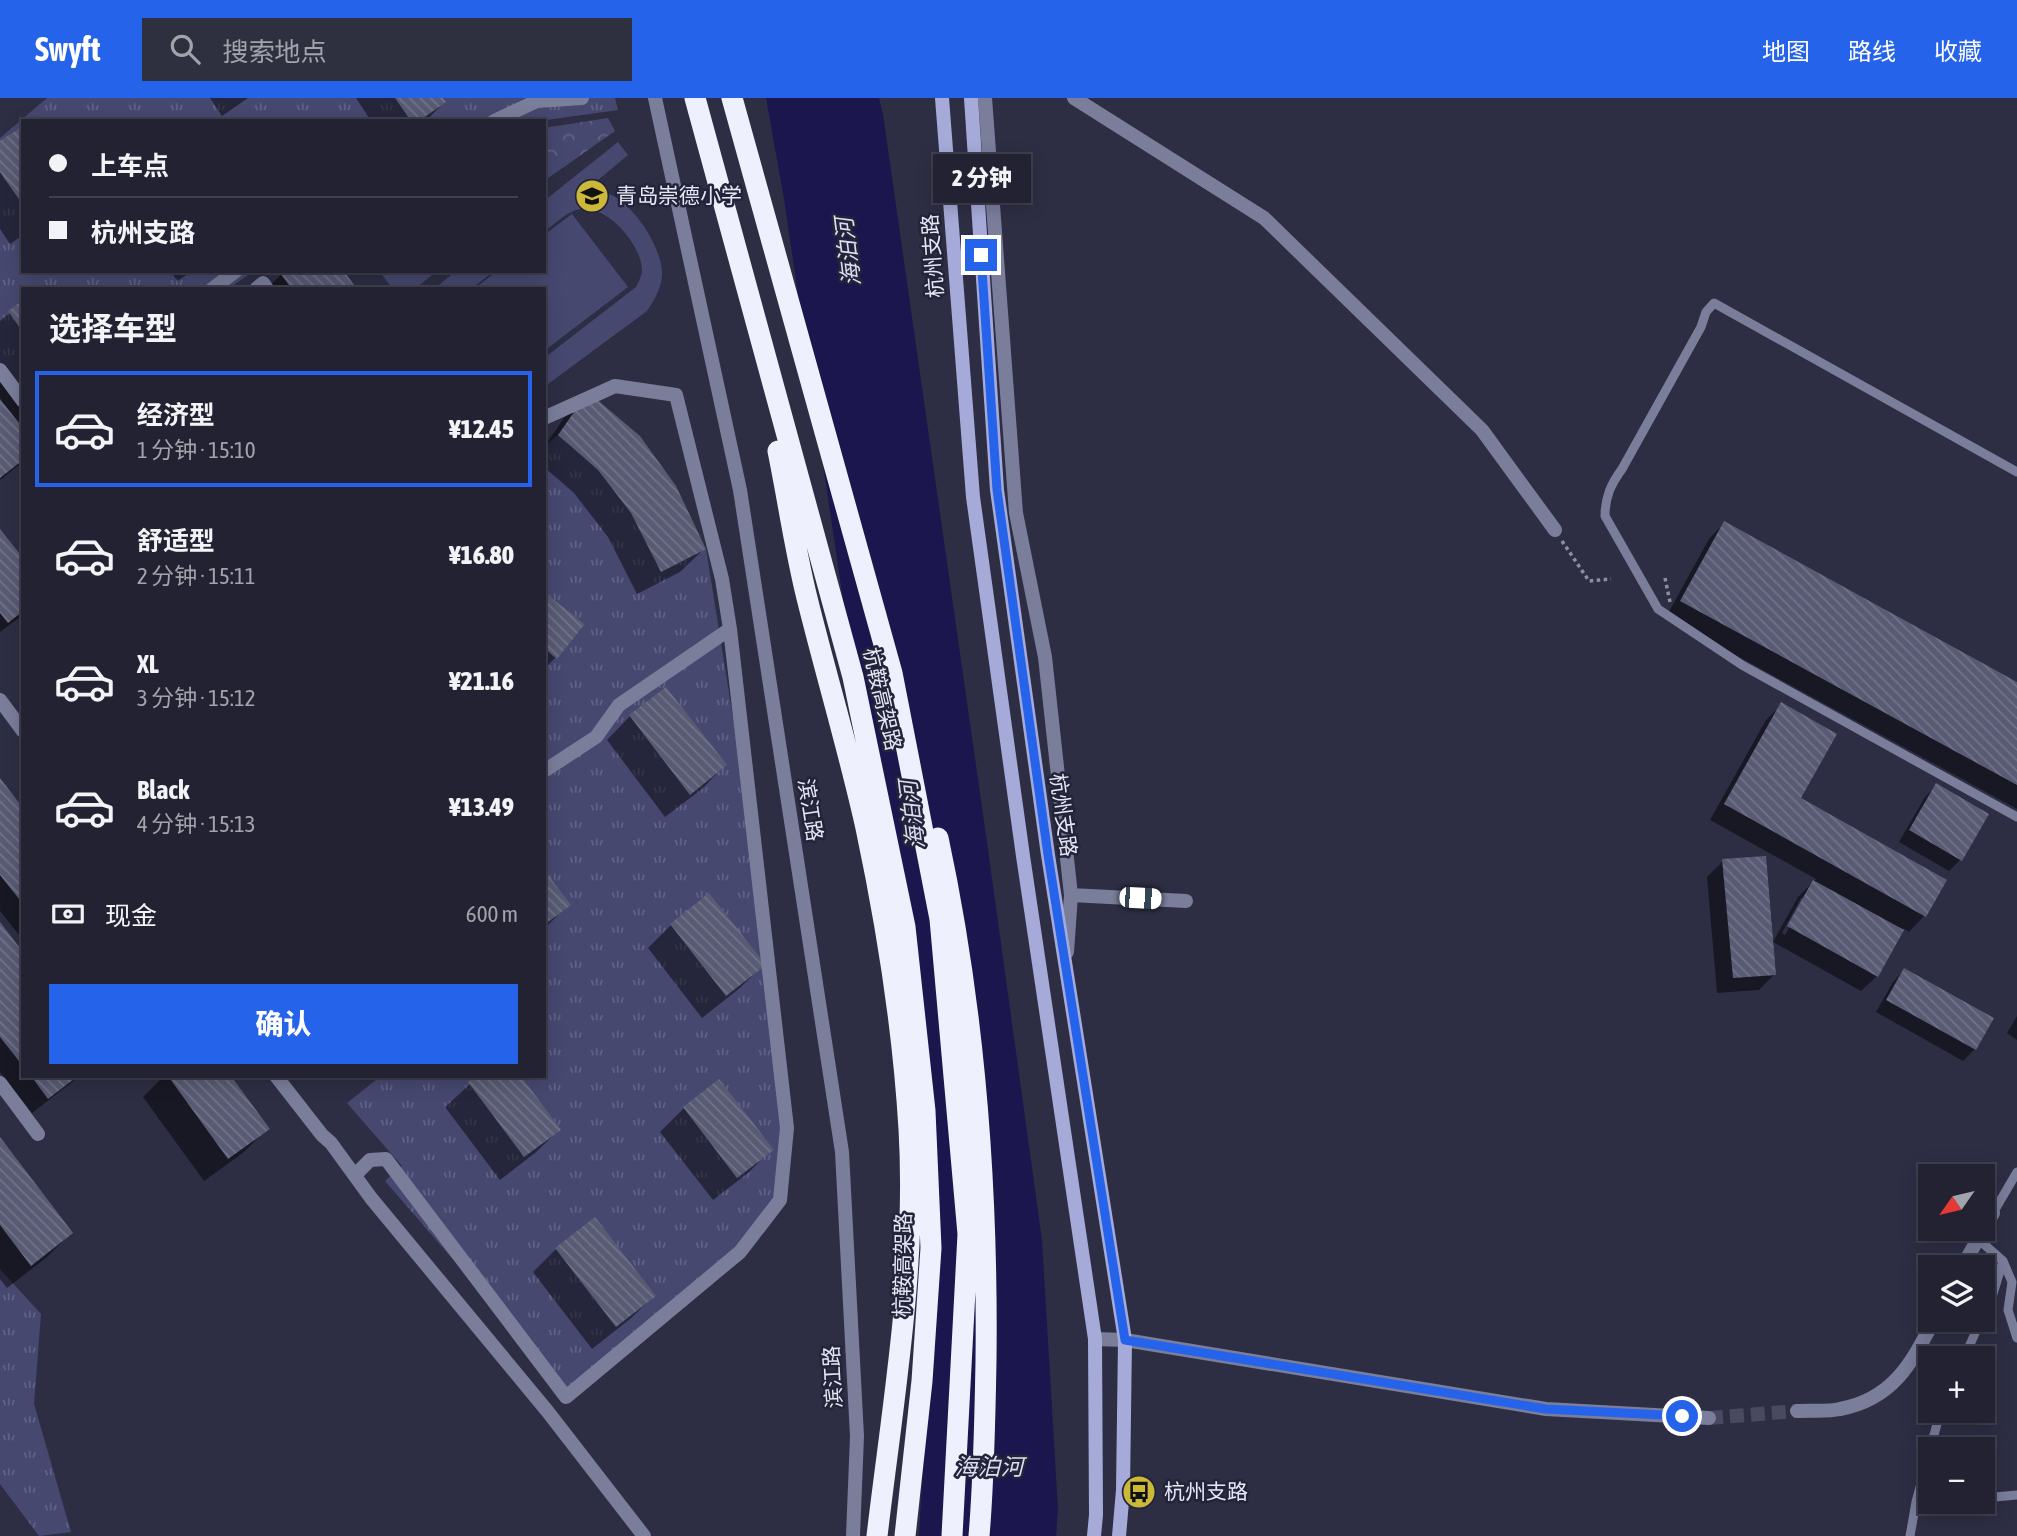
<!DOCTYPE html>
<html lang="zh">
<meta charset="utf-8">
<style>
body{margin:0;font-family:"Asap Condensed","Noto Sans SC",sans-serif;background:#2e2f3f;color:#f1f3f6;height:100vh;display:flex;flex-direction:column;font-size:26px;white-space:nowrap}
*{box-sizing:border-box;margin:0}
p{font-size:23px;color:#a2a4ac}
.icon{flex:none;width:38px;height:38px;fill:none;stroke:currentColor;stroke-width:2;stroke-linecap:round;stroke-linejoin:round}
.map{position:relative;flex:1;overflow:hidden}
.drawer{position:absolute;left:21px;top:189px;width:525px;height:791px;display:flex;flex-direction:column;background:#223;border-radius:0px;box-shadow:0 4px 18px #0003,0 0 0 2px #3f3f4e}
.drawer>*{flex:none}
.hud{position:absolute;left:21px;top:21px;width:525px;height:154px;border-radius:0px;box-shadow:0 4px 18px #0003,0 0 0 2px #3f3f4e;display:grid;align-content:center;height:154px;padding:0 28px;background:#223}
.needle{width:46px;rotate:236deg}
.controls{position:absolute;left:1918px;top:1066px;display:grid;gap:14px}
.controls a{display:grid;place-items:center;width:77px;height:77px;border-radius:0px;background:#223;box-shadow:0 4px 18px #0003,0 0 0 2px #3f3f4e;font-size:35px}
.end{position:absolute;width:32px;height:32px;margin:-16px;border:9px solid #2563eb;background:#fff;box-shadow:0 0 0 4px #fff}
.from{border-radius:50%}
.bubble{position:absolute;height:49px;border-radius:0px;background:#223;box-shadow:0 4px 18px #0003,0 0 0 2px #3f3f4e;font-size:23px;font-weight:800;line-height:49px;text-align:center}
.car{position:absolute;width:21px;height:42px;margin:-21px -10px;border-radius:9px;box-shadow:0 0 5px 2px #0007;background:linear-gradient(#fff 24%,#345 0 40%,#fff 0 76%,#345 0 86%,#fff 0)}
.hud b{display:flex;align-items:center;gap:24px;height:66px;font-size:26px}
.hud b+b{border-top:2px solid #3f3f4e}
.hud i{width:18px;height:18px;background:#f1f3f6}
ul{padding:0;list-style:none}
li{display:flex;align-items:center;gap:21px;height:116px;margin:0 14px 10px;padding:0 14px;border:4px solid transparent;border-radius:0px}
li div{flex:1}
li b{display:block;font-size:26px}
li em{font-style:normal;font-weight:800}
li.current{border-color:#2563eb}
li>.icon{width:63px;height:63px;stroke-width:1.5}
h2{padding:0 28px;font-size:32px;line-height:84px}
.pay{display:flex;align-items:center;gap:18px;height:77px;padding:0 28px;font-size:26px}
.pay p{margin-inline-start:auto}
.primary-button{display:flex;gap:14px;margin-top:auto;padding:14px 28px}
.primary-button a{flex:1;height:80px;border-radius:0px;background:#2563eb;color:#fff;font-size:28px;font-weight:800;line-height:80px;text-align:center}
header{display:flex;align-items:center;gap:42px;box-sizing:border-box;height:98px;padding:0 35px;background:#2563eb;color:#fff}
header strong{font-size:33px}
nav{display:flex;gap:38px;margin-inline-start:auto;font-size:24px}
.search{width:490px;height:63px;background:#2e2f3f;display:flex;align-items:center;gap:18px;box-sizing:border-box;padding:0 24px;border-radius:0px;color:#a2a4ac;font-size:26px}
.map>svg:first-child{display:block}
</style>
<header>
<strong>Swyft</strong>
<div class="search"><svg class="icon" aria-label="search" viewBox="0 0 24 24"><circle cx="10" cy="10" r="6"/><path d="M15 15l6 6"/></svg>搜索地点</div>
<nav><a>地图</a><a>路线</a><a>收藏</a></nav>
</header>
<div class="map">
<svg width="2017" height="1438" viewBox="0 0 2017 1438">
<defs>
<pattern id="forest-crowns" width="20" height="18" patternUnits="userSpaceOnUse" patternTransform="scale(1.75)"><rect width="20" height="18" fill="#464870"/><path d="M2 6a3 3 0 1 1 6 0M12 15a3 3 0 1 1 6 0" fill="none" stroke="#616285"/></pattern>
<pattern id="park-tufts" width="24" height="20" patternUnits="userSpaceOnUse" patternTransform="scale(1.75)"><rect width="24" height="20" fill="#464870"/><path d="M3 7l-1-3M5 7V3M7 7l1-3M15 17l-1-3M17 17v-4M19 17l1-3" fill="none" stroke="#616285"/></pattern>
<pattern id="building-back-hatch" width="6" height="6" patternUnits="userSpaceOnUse" patternTransform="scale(1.75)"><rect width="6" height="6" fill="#595b74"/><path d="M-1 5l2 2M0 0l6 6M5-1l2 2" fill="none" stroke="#717388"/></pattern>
</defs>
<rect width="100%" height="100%" fill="#2d2e44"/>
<!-- forest -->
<path fill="url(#forest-crowns)" d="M608,20L615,33L544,83V30Z"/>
<!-- park -->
<path fill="url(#park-tufts)" d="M47,0H615L618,12L539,23H23V173H254L228,191H23V303L0,272V40Z
M558,337L598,372L706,451L745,695L787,1030L780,1102L740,1154L566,1292L385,1083L402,1068L347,1005L381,978H544V550L557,560L585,526L544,494V349Z
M0,1171L41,1216L34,1306L71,1434L39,1438L0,1386Z"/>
<!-- garden -->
<path fill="#464870" d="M618,44L628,57L586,92C592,93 601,93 607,95C632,104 660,146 662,173C663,187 655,201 647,213L544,289V260L636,189C638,185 641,179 642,174C643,148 608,108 582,111C568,112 555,126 544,134V103Z
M572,116L628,189L544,253V191H474L497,173H544V137Z
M379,173H437L415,191H393Z
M456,173H494L471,191H434Z"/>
<!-- water -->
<path fill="#1b164e" d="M766,0H879L883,16L986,737L1042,1142L1058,1411L1056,1438H919L930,1239L912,970L784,101Z"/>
<!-- shadow -->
<path fill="#0007" fill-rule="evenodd" d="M210,0H248L222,18Z
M356,0H441L444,4L426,23H371Z
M23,38V137L10,146L0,131V46Z
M171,173H193L177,183Z
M285,173L355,191H271L269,188Z
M23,204V326L19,329L23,333V364L0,382V223Z
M588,296L704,451L680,474L637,496L608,439L574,395L544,369V349L564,320Z
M1724,425L2017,586V711L1666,519L1709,441Z
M0,434L23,463V517L0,534Z
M544,496L556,559L544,571Z
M1782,606L1799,701L1924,818L1909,834L1903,830L1877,878L1861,893L1773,844L1798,799L1816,781L1710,722L1766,622ZM1801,800H1805L1785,837L1782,835Z
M630,618L725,667L702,691L665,719L607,642Z
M0,683L23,713V842L0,813Z
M1937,687L1961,761L1949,773L1899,744L1925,699Z
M1723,763L1775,876L1759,892L1717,895L1707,779Z
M544,775L568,807L544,831Z
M0,827L23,857V978H80L32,1015L0,974Z
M671,827L763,867L740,890L702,920L648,850Z
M1904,872L1975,951L1963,963L1876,914L1893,884Z
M2017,918V942L2007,935Z
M164,978H229L267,1031L244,1054L204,1083L143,999Z
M479,978L559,1032L535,1055L500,1082L445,1009Z
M684,1010L771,1052L748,1075L713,1102L660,1034Z
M0,1042L71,1135L47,1159L7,1190L0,1181Z
M556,1151L654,1198L630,1221L592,1251L533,1174Z"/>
<!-- building -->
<path fill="url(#building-back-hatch)" d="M395,0H443L446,4L419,23H411Z
M20,30L23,35V107L0,74V43Z
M282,173H344L357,191H292L280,175Z
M23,202V234L8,213Z
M588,294L640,338L676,388L706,451L661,474L631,415L598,372L558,337Z
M0,301L23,330V362L0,380Z
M1724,423L2017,584V687L1680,503Z
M0,431L23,460V513L8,525L0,515Z
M544,494L585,526L557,561L544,550Z
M666,589L727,667L690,697L629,617Z
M1781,604L1837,636L1801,700L1947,782L1926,819L1724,706Z
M0,680L23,710V806L0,777Z
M1936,685L1989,716L1962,763L1909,732Z
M1766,758L1776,877L1733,880L1722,761Z
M544,772L571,807L544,827Z
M1813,782L1904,832L1878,879L1787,828Z
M709,795L766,867L726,898L670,826Z
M0,824L23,854V968L0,939Z
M1904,870L1994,920L1976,952L1886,902Z
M31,978H78L48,1001Z
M168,978H231L270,1031L228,1061Z
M476,978H521L561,1032L524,1059L468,984Z
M719,981L774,1052L737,1080L683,1009Z
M0,1039L73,1135L31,1168L0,1127Z
M595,1119L656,1198L616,1229L555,1150Z"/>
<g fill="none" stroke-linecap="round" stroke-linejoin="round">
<!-- street-tunnel -->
<path stroke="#494a5f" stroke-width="14" stroke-dasharray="14 7" stroke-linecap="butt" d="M1709,1320L1797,1313"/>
<!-- path -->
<path stroke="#8d8ea0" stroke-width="3.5" stroke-dasharray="3.5 3.5" stroke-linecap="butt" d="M1562,443L1589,483L1611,481
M1665,480L1670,504"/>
<!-- lane -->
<path stroke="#7b7e9b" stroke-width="9" d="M2017,374L1714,205L1706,214L1701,229L1622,371C1611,386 1605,399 1605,418L1658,511L1742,567L2017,719
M1993,1115L2017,1074
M1978,1141L2003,1163L2012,1184L2008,1212L2017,1240
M1983,1219L1993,1196L2003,1163
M1964,1260L1981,1222
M1930,1351L1941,1312
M1983,1400L2017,1397
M1916,1404L1930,1403
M1910,1438L1916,1404L1930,1352"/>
<!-- street -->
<path stroke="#7b7e9b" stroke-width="14" d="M655,0L740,392L842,1054L857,1338L853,1438
M985,0L1016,415L1045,559L1071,797L1067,854
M1074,0L1264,120L1482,332L1555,432
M494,23L537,3L582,0
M212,191L236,173
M256,191L263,185L267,191
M0,272L23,303
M0,602L23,633
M544,673L596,639L619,607L730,531
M1071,797L1186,803
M276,978L322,1037L331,1045L371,1100L548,1314L644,1438
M0,985L38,1036
M355,1077L370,1062L386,1061L566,1299L740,1154L780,1102L787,1030L730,531L722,481L676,297L615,288L544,320
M1962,1169L1993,1115
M1095,1241L1125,1242L1546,1311L1709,1320
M1797,1313C1811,1312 1827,1314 1840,1311C1893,1301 1911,1266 1934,1222"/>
<!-- secondary -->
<path stroke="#a6aad8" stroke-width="14" d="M942,0L973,399L1023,758L1095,1241L1096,1417L1094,1438
M971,0L997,392L1048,757L1125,1242L1123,1392L1119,1438"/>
<!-- highway -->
<path stroke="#eef0fe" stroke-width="21" d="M695,0L853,579L905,829L925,1013L931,1150L922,1283L905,1438
M732,0L892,575L940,821L968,1136L952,1438
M778,353C788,402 795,452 807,500C826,577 849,653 866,730C887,829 903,930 909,1031C917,1167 893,1303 877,1438
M938,740C975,912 988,1087 986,1263C985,1321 984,1380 979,1438"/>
</g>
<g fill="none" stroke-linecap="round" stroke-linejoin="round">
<!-- route -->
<path stroke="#2563eb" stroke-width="9" d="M981,157L997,392L1048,757L1125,1242L1546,1311L1682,1318"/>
</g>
<!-- icons -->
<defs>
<symbol id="school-disc" viewBox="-11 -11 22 22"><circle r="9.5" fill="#ccb939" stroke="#23243a"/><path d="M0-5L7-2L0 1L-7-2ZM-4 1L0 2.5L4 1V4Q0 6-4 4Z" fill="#111"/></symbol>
<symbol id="bus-disc" viewBox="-11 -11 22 22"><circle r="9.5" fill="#ccb939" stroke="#23243a"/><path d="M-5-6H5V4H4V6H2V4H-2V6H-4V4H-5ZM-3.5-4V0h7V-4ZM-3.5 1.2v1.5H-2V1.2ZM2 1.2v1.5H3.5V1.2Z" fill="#111"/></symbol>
</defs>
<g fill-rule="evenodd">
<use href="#school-disc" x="573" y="79" width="38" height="38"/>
<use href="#bus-disc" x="1120" y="1375" width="38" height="38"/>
</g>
<g text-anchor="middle" stroke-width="5" stroke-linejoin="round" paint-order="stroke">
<!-- poi labels -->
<g font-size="21" fill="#e5e7f5" stroke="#23243a" text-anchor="start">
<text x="616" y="105">青岛崇德小学</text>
<text x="1164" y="1401">杭州支路</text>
</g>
<!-- street labels -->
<g font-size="21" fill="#e5e7f5" stroke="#23243a">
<text transform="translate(933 158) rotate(-94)" y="7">杭州支路</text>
<text transform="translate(882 601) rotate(77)" y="7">杭鞍高架路</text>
<text transform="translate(810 712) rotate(81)" y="7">滨江路</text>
<text transform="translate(1063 717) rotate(82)" y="7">杭州支路</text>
<text transform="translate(903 1167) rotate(-89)" y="7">杭鞍高架路</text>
<text transform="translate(833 1279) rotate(-93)" y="7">滨江路</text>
</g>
<!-- water labels -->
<g font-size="23" font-style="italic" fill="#dbddf0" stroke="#23243a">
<text transform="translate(848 154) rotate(-97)" y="8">海泊河</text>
<text transform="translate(912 717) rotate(-97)" y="8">海泊河</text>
<text x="989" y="1377">海泊河</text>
</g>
</g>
</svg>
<div class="controls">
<a><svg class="needle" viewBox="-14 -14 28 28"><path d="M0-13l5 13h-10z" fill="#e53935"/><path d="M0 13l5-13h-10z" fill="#a2a4ac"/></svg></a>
<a><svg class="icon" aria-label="layers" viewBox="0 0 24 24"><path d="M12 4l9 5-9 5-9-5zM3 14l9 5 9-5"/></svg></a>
<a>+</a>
<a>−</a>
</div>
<i class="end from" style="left:1682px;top:1318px"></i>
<i class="end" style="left:981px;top:157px"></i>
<div class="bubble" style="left:933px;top:56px;width:98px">2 分钟</div>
<i class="car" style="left:1140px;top:800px;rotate:93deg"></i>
<div class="hud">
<b><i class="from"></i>上车点</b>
<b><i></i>杭州支路</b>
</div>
<section class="drawer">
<h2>选择车型</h2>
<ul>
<li class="current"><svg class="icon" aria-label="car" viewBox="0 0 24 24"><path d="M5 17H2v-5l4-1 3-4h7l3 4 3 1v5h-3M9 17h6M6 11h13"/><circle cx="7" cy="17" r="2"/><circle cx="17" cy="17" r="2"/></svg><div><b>经济型</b><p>1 分钟 · 15:10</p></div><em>¥12.45</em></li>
<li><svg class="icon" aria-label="car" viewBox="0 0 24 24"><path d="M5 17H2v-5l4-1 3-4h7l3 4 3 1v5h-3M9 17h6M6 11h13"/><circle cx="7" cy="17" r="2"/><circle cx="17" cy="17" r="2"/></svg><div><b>舒适型</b><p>2 分钟 · 15:11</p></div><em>¥16.80</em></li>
<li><svg class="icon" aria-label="car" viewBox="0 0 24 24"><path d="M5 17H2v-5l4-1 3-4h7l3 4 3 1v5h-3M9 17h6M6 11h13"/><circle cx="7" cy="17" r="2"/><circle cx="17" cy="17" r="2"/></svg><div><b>XL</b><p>3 分钟 · 15:12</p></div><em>¥21.16</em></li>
<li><svg class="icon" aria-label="car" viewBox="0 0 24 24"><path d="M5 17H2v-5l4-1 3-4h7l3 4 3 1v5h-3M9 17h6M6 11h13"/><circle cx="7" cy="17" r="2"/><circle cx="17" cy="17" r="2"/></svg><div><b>Black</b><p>4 分钟 · 15:13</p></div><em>¥13.49</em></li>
</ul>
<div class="pay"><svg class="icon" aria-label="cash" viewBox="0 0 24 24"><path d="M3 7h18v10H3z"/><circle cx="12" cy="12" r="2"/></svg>现金<p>600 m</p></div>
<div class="primary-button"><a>确认</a></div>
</section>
</div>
